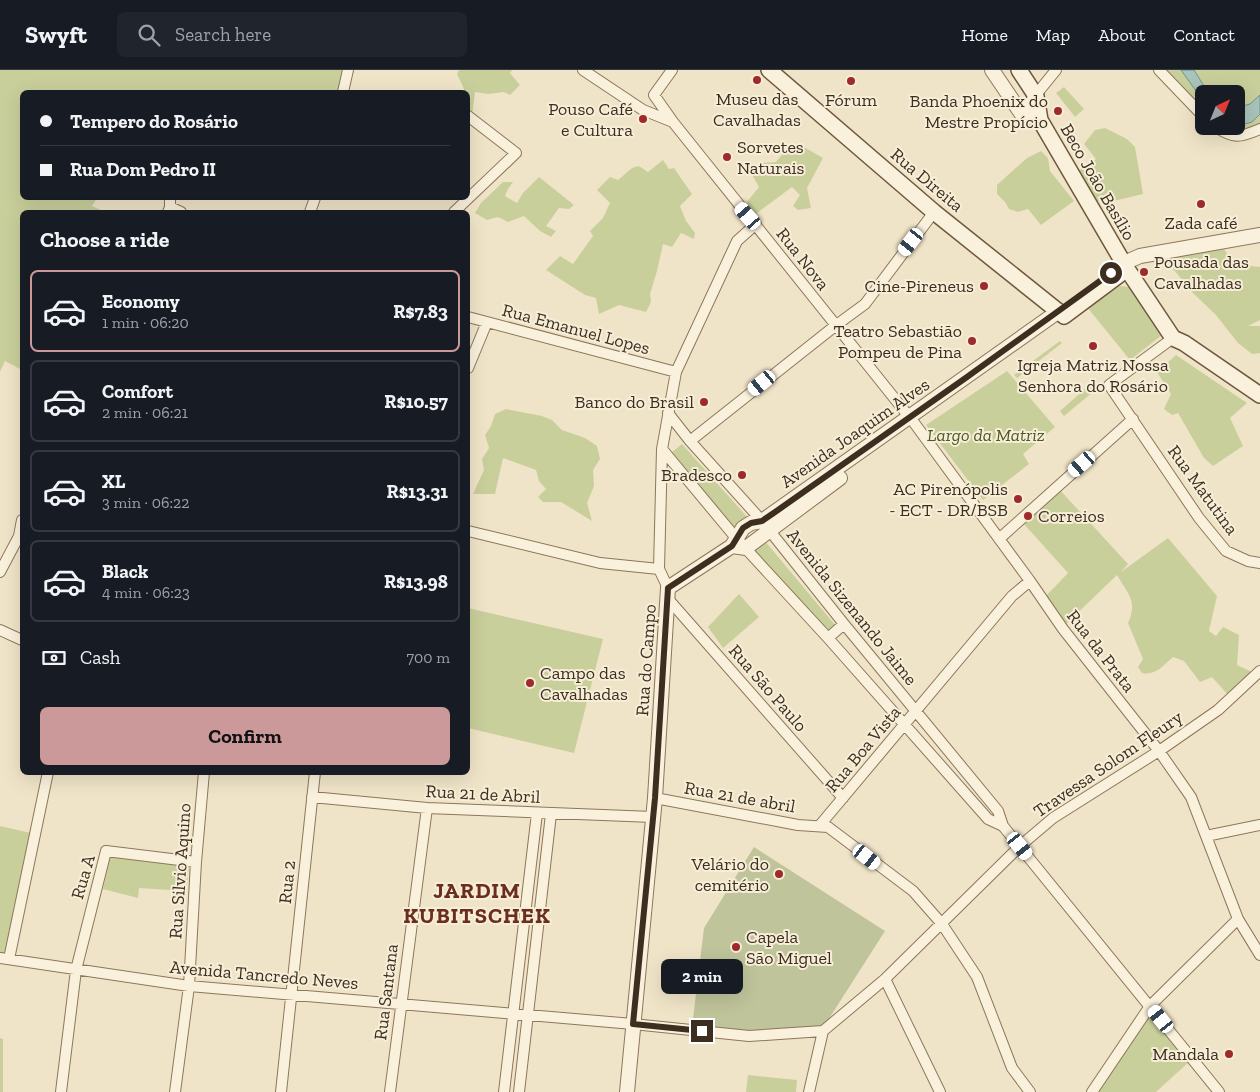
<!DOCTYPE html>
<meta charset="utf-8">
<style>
body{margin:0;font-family:"Zilla Slab",serif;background:#20242c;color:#f1f3f6;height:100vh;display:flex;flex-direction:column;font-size:19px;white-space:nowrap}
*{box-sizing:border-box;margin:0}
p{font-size:16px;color:#9ea1a6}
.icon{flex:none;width:28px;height:28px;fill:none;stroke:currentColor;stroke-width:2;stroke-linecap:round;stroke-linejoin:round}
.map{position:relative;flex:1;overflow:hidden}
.details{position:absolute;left:20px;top:140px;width:450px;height:565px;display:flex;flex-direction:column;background:#171b24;border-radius:8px;box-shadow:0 5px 20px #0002}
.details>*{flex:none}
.banner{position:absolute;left:20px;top:20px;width:450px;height:110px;border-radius:8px;box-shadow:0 5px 20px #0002;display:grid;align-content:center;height:110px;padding:0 20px;background:#171b24}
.needle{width:32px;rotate:43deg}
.controls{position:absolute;left:1195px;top:15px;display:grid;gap:10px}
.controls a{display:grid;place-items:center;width:50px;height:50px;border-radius:8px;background:#171b24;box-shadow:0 5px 20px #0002;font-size:25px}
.end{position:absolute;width:22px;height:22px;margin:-11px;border:6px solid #3d2e20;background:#fff;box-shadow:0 0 0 2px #fff}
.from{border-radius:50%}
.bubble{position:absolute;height:35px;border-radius:8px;background:#171b24;box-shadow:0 5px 20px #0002;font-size:16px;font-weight:700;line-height:35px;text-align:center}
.car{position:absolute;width:15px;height:30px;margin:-15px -8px;border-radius:6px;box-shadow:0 0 4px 1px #0007;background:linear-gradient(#fff 24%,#345 0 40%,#fff 0 76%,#345 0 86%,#fff 0)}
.banner b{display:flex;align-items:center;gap:18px;height:48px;font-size:19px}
.banner b+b{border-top:1px solid #363941}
.banner i{width:12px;height:12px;background:#f1f3f6}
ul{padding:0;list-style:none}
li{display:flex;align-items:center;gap:15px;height:82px;margin:0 10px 8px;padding:0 10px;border:2px solid #363941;border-radius:8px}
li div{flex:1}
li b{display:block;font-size:19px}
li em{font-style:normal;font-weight:700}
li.current{border-color:#cc999b}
li>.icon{width:45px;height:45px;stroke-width:1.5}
h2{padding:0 20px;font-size:22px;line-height:60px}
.pay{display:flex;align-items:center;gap:12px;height:55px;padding:0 20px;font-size:19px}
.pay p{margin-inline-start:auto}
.action{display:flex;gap:10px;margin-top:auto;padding:10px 20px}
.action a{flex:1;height:58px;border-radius:8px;background:#cc999b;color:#111;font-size:20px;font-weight:700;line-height:58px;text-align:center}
header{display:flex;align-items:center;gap:30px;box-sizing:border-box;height:70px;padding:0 25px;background:#171b24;border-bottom:1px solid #363941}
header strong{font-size:24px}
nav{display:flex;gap:28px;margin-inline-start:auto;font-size:18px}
.search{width:350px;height:45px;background:#20242c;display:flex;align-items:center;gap:12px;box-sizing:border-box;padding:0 18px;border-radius:8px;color:#9ea1a6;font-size:19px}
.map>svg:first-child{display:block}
</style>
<header>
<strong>Swyft</strong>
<div class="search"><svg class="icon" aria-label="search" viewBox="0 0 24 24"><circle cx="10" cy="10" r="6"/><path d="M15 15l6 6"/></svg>Search here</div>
<nav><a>Home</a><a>Map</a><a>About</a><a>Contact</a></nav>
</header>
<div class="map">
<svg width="1260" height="1022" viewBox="0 0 1260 1022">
<rect width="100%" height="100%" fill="#f0e4c8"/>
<!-- green -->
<path fill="#c9cf9b" d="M0,0H346L340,22H154L150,20L147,22H22V128H97L92,136L105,142H22V300L5,291L0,302Z
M459,0H512L510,3L520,15L510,25L504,22L488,24L475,22L472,46L468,43V22H463L464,19L457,4Z
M1159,0H1181L1204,32V47Z
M1194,0H1260V25L1250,34L1236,38V24H1209Z
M1064,17L1084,39L1075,47L1056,23Z
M1260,39V59L1242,67L1214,56H1227L1231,58L1252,52L1260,45Z
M1105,58L1127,69L1135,77L1143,124L1118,130L1093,131L1074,104L1096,89L1084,74L1095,60Z
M802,76L823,88L807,118L811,138L798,140L793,136L800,125L792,117L753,146L743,137L759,117L751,103L762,93L776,92L787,78Z
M1041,81L1048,88L1050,101L1074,131L1041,155L1028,139L1018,142L1009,139L1005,132L997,124V115L1027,88Z
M663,90L669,99L674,98L692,124L680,136L686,151L695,163L694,169L681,163L672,177L663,174L657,201L650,224L651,232L646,242L619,235L599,244L596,228L585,225L546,200L560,186L573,194L593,166L590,161L603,148L610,133L597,120L610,107L618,110L632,98L639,96L648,102Z
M539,107L574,135L569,139L559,138L546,156L556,161L551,167L540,161L524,146L508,152L498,147L487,150L475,143L481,133L503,112H513L508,119L505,126L517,133L523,123Z
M1223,177L1233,194L1260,197V250L1248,256H1260V283L1252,284L1238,273L1216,245L1193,223L1164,188Z
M1120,216L1129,217L1162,262V265L1130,290L1087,237Z
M1060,271L1062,273L1017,308L1014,305Z
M1176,285L1247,333L1230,348L1243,376L1213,396L1204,388L1178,343L1172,345L1164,339L1171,324L1157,302Z
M1007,301L1055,357L1023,384L1029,394L983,430L926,355Z
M1094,311L1099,317L1064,346L1060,341Z
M506,339L542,346L552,350L562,360L585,368L597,376L600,389L593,400L594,416L587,433L592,451L561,432H543L538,427L546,419L539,411L536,400L503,388L495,424H473L484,400L482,389L489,378L485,365L491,356L495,344Z
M682,374L748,448L735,459L671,383Z
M1059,419L1128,494L1121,502L1168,468L1217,526L1209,561L1216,566L1223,557L1239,565L1237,595L1252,602L1228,625L1212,607L1200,612L1184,591L1173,587C1164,595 1155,606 1142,603L1138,597L1143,589L1128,553C1138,531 1128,524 1117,505L1064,556L1043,529L1068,503L1023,453Z
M764,470L836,556L829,564L753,479Z
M739,524L759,547L723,578L708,557Z
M468,538L603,569L574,683L468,658Z
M0,756L31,763L6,883H0Z
M110,786L189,797L186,821L139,818L138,828L103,819Z
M1152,942L1190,991L1156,1022H1098Z
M0,968L3,969V1022H0Z
M748,1005L797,1010L796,1022H746Z"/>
<!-- cemetery -->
<path fill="#bfc49a" d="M754,777L885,861L823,958L749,963L692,957L704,858Z"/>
<!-- water -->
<path fill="#a9c4bc" stroke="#6f938a" d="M1181,0H1194L1209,24H1204V32Z
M1260,25V44L1252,52L1231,58L1227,56H1236V38L1250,34Z"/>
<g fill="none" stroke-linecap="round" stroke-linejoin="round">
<defs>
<path id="minor" d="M583,0L643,40L673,52
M672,0L654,25L673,52L915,354L1030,511L1063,559L1159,681L1191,727L1238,849L1260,885
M1159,0L1204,47
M343,22L348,0
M1021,43L1056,0
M1214,56C1234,69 1239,68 1260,59
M170,137L181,142
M168,142L170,137V128
M310,142L315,128
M454,142L516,83L468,46
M468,247L676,302
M1173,268L1109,315L1199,448L1226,481L1248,491L1260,493
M468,298L487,252
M668,343L690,371L762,451L844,554L998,741L1003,756L1219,1022
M690,371L835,256L865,234L934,142
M662,379L736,468L828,568L988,749L1003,756
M468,461L600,493L659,499
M999,469L1133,349
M0,502L19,466L22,450
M668,518L659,499L662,379L676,302L737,171L756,154
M669,530L843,728
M0,560L22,570
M828,568L844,554
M312,727L427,738L653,747
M655,728L798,755L828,757L913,821L942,854L977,907L1012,998L1030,1022
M820,755L1012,526L1030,511
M1206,766L1260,755
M0,888L189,916L633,954L749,966L823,961
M9,889L48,702
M885,909L940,1022
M823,961L885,909L1020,776L1053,748L1159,681L1218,640L1260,601
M61,1022L76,900L106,781L196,792
M175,1022L189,916L196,792L204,702
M281,1022L315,702
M390,1022L427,738
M504,1022L537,743
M519,1022L551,744
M809,1022L823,961
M1092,1022L1150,936L1238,849"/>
<path id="tertiary" d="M992,0L1021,43L1040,50
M1124,193L1140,186L1260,165
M732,476L746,478L840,408
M627,1022L655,728L668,518L732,476L743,458L751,453L762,451L1059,241"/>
<path id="secondary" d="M769,0L934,142L1064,246L1127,199
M1019,0L1036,26L1040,50L1127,199L1173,268L1184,273L1260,325"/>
</defs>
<!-- minor casing -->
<use href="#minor" stroke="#8d765c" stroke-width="12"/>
<!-- tertiary casing -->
<use href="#tertiary" stroke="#8d765c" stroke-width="16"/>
<!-- secondary casing -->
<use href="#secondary" stroke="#6f573f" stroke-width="18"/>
<!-- minor -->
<use href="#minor" stroke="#faf1dc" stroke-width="10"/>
<!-- tertiary -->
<use href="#tertiary" stroke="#faf1dc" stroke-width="14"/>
<!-- secondary -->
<use href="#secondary" stroke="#faf1dc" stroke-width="15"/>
</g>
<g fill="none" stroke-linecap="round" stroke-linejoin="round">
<!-- route -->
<path stroke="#3d2e20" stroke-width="6" d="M702,961L633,954L655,728L668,518L732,476L743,458L751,453L762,451L778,440L967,307L1111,203"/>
</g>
<!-- markers -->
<g fill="#9e2a2b" stroke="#f7eed8" stroke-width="2">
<circle cx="757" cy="10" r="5"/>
<circle cx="851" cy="11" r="5"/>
<circle cx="1058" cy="41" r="5"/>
<circle cx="643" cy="49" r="5"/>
<circle cx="727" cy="87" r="5"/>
<circle cx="1201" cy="134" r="5"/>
<circle cx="1144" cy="202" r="5"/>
<circle cx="984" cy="216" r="5"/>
<circle cx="972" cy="271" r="5"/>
<circle cx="1093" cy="276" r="5"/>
<circle cx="704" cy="332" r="5"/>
<circle cx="742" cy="405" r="5"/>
<circle cx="1018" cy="429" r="5"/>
<circle cx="1028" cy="446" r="5"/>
<circle cx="530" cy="613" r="5"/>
<circle cx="779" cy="804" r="5"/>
<circle cx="736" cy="877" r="5"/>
<circle cx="1229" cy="984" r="5"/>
</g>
<g text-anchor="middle" stroke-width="4" stroke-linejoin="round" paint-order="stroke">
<!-- poi labels -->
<g font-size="18" fill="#3d2e20" stroke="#f7eed8" text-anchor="end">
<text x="757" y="35" text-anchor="middle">Museu das<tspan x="757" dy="21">Cavalhadas</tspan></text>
<text x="851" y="36" text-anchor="middle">Fórum</text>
<text x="1048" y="37">Banda Phoenix do<tspan x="1048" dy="21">Mestre Propício</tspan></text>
<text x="633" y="45">Pouso Café<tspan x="633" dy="21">e Cultura</tspan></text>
<text x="737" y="83" text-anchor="start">Sorvetes<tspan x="737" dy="21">Naturais</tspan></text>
<text x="1201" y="159" text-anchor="middle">Zada café</text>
<text x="1154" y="198" text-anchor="start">Pousada das<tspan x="1154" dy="21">Cavalhadas</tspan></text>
<text x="974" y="222">Cine-Pireneus</text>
<text x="962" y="267">Teatro Sebastião<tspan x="962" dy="21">Pompeu de Pina</tspan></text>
<text x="1093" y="301" text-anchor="middle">Igreja Matriz Nossa<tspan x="1093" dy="21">Senhora do Rosário</tspan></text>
<text x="694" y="338">Banco do Brasil</text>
<text x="732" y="411">Bradesco</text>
<text x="1008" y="425">AC Pirenópolis<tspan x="1008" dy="21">- ECT - DR/BSB</tspan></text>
<text x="1038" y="452" text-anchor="start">Correios</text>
<text x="540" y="609" text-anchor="start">Campo das<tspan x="540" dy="21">Cavalhadas</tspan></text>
<text x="769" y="800">Velário do<tspan x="769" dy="21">cemitério</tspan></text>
<text x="746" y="873" text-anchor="start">Capela<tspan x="746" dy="21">São Miguel</tspan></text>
<text x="1219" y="990">Mandala</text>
</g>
<!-- street labels -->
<g font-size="18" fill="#3d2e20" stroke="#f7eed8">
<text transform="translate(927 110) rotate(40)" y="6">Rua Direita</text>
<text transform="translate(1098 112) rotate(60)" y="6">Beco João Basílio</text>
<text transform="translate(803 189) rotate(52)" y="6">Rua Nova</text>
<text transform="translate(576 259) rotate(15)" y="6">Rua Emanuel Lopes</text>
<text transform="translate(855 363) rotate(-35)" y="6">Avenida Joaquim Alves</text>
<text transform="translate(1203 420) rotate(54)" y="6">Rua Matutina</text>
<text transform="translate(852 537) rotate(51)" y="6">Avenida Sizenando Jaime</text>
<text transform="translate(1101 581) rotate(52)" y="6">Rua da Prata</text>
<text transform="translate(646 590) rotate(-86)" y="6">Rua do Campo</text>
<text transform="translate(768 618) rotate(49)" y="6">Rua São Paulo</text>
<text transform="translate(863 679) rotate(-50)" y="6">Rua Boa Vista</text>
<text transform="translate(1108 694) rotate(-34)" y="6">Travessa Solom Fleury</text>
<text transform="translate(483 724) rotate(3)" y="6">Rua 21 de Abril</text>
<text transform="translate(740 727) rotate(10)" y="6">Rua 21 de abril</text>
<text transform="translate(180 801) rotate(-86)" y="6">Rua Silvio Aquino</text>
<text transform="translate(83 807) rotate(-74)" y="6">Rua A</text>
<text transform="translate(287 812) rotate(-84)" y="6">Rua 2</text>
<text transform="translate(264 905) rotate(5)" y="6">Avenida Tancredo Neves</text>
<text transform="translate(386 922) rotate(-83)" y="6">Rua Santana</text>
</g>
<!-- park labels -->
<g font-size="18" font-style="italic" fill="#4d5a26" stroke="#f7eed8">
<text x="986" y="371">Largo da Matriz</text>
</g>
<!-- district labels -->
<g font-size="22" font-weight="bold" letter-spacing="1" fill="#6b2e1e" stroke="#f7eed8">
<text x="477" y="828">JARDIM<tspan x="477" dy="25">KUBITSCHEK</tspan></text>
</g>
</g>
</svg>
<div class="controls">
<a><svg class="needle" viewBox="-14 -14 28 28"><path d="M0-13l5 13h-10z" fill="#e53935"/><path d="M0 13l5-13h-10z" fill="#9ea1a6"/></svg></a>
</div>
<i class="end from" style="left:1111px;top:203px"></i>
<i class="end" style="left:702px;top:961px"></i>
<div class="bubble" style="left:661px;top:889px;width:82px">2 min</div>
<i class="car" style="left:748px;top:146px;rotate:319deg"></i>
<i class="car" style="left:911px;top:172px;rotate:217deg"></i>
<i class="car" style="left:762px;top:313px;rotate:231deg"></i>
<i class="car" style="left:1082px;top:394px;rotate:229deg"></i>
<i class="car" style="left:1020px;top:776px;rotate:141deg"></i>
<i class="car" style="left:867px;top:787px;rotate:128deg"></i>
<i class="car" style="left:1161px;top:949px;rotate:321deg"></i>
<div class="banner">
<b><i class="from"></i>Tempero do Rosário</b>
<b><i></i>Rua Dom Pedro II</b>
</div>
<section class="details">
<h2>Choose a ride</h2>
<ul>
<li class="current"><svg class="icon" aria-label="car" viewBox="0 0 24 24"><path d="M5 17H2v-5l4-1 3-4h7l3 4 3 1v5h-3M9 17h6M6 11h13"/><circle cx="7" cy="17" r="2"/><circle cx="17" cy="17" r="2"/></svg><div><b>Economy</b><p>1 min · 06:20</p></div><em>R$7.83</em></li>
<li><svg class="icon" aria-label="car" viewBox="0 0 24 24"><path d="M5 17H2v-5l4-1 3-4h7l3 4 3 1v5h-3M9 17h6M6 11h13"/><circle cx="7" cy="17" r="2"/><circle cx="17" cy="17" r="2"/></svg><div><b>Comfort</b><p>2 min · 06:21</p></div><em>R$10.57</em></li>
<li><svg class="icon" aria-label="car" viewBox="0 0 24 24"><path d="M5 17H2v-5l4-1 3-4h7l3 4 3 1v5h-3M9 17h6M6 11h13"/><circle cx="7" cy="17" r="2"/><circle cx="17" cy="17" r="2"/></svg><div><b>XL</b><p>3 min · 06:22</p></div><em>R$13.31</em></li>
<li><svg class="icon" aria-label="car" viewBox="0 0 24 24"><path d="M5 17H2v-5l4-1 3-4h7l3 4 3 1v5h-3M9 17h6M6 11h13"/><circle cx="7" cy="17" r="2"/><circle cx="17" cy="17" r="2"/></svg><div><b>Black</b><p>4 min · 06:23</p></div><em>R$13.98</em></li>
</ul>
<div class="pay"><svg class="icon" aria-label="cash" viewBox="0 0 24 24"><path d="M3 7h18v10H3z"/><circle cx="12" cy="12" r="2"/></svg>Cash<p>700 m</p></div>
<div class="action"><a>Confirm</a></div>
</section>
</div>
